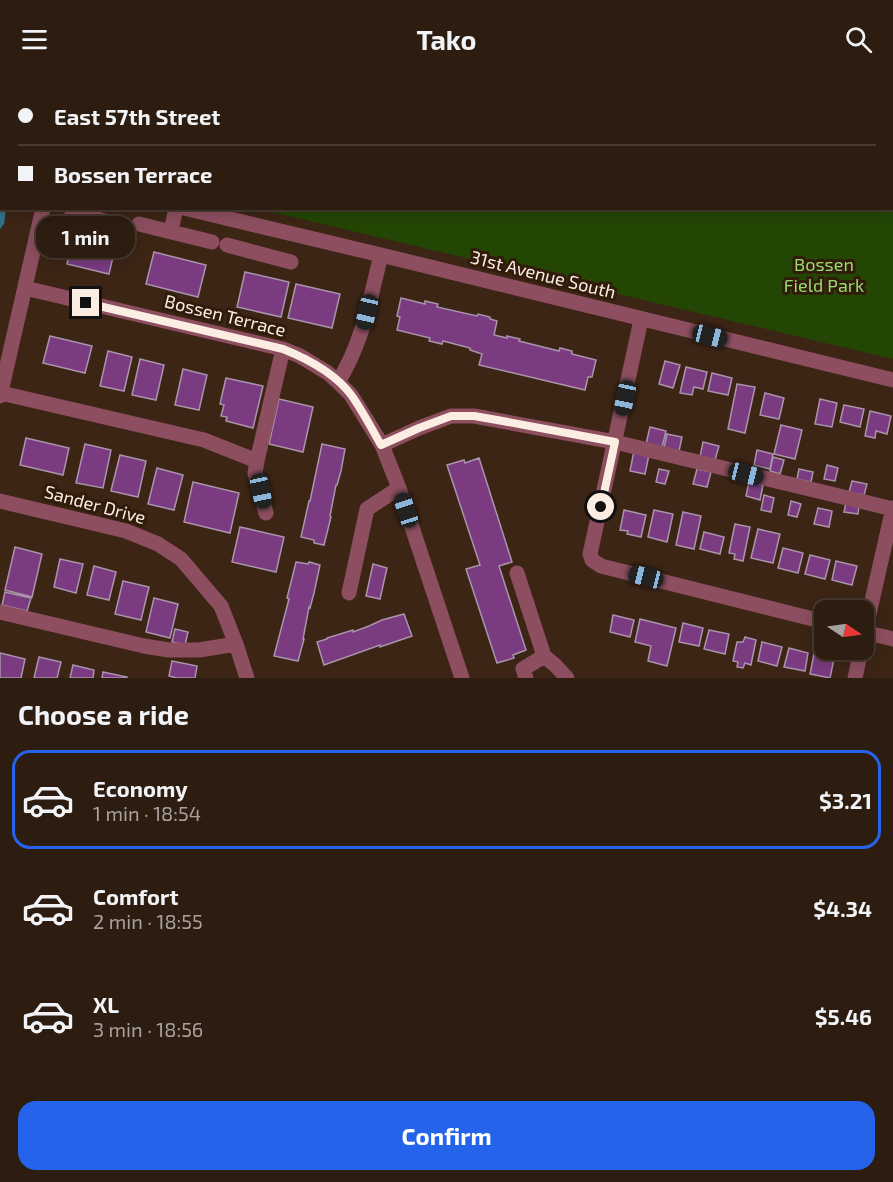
<!DOCTYPE html>
<meta charset="utf-8">
<style>
body{margin:0;font-family:"Exo 2",sans-serif;background:#352519;color:#f1f3f6;height:100vh;display:flex;flex-direction:column;font-size:22px;white-space:nowrap}
*{box-sizing:border-box;margin:0}
p{font-size:20px;color:#a7a19f}
.icon{flex:none;width:33px;height:33px;fill:none;stroke:currentColor;stroke-width:2;stroke-linecap:round;stroke-linejoin:round}
.map{position:relative;height:600px;overflow:hidden}
.sheet{display:flex;flex-direction:column;background:#2d1c10;flex:1}
.sheet>*{flex:none}
.banner{position:absolute;left:0px;top:0px;width:894px;height:132px;box-shadow:0 3px 15px #0003,0 0 0 2px #483a30;display:grid;align-content:center;height:132px;padding:0 18px;background:#2d1c10}
.needle{width:39px;rotate:103deg}
.fabs{position:absolute;left:814px;top:522px;display:grid;gap:12px}
.fabs a{display:grid;place-items:center;width:60px;height:60px;border-radius:12px;background:#2d1c10;box-shadow:0 3px 15px #0003,0 0 0 2px #483a30;font-size:30px}
.end{position:absolute;width:27px;height:27px;margin:-14px;border:8px solid #fcede3;background:#111;box-shadow:0 0 0 3px #111}
.from{border-radius:50%}
.bubble{position:absolute;height:42px;border-radius:18px;background:#2d1c10;box-shadow:0 3px 15px #0003,0 0 0 2px #483a30;font-size:20px;font-weight:700;line-height:42px;text-align:center}
.car{position:absolute;width:18px;height:36px;margin:-18px -9px;border-radius:8px;box-shadow:0 0 4px 2px #0007;background:linear-gradient(#222 24%,#8ab4d8 0 40%,#222 0 76%,#8ab4d8 0 86%,#222 0)}
.banner b{display:flex;align-items:center;gap:21px;height:57px;font-size:22px}
.banner b+b{border-top:2px solid #483a30}
.banner i{width:15px;height:15px;background:#f1f3f6}
ul{padding:0;list-style:none}
li{display:flex;align-items:center;gap:18px;height:99px;margin:0 12px 9px;padding:0 6px;border:3px solid transparent;border-radius:18px}
li div{flex:1}
li b{display:block;font-size:22px}
li em{font-style:normal;font-weight:700}
li.selected{border-color:#2563eb}
li>.icon{width:54px;height:54px;stroke-width:1.5}
h2{padding:0 18px;font-size:27px;line-height:72px}
.button{display:flex;gap:12px;margin-top:auto;padding:12px 18px}
.button a{flex:1;height:69px;border-radius:18px;background:#2563eb;color:#fff;font-size:24px;font-weight:700;line-height:69px;text-align:center}
header{display:flex;justify-content:space-between;align-items:center;height:78px;padding:0 18px;background:#2d1c10;font-size:27px;font-weight:700}
.map>svg:first-child{display:block}
</style>
<header><svg class="icon" aria-label="menu" viewBox="0 0 24 24"><path d="M4 6h16M4 12h16M4 18h16"/></svg>Tako<svg class="icon" aria-label="search" viewBox="0 0 24 24"><circle cx="10" cy="10" r="6"/><path d="M15 15l6 6"/></svg></header>
<div class="map">
<svg width="893" height="600" viewBox="0 0 893 600">
<rect width="100%" height="100%" fill="#3c2515"/>
<!-- green -->
<path fill="#234604" d="M94,0H893V281L259,131L892,130V2H94Z"/>
<!-- water -->
<path fill="#31728b" d="M0,0H40V2H2V130L6,131L4,146L0,151Z"/>
<!-- building -->
<path fill="#7a3b81" stroke="#aa94ac" stroke-width="1.5" d="M73,159L115,170L109,196L67,186Z
M154,174L206,187L198,219L146,206Z
M245,194L289,204L281,239L237,229Z
M296,206L340,216L332,250L288,240Z
M401,220L425,226V223L438,226L437,229L477,238L478,236L490,239V241L497,243L494,257L507,260V258L520,261L519,263L559,273L560,270L572,273V276L596,282L592,299H588L585,312L479,287L482,276L470,272V270L443,263L442,266L429,263L430,260L397,252L400,239L397,238Z
M50,258L92,268L85,295L43,285Z
M108,273L132,279L124,313L100,308Z
M140,281L164,287L156,322L132,317Z
M665,283L680,287L673,310L659,306Z
M686,289L707,294L703,311L694,309L692,317L680,315Z
M183,291L207,297L199,332L175,327Z
M712,295L732,300L728,317L708,313Z
M226,300L263,308L253,350L226,343L227,339L221,338L224,327L220,326Z
M737,306L755,309L745,355L728,351Z
M765,315L784,320L779,341L760,337Z
M279,321L313,329L303,374L269,366Z
M820,321L837,325L832,349L815,346Z
M844,327L864,331L860,349L840,344Z
M870,333L891,338L887,356L876,353L875,360L865,358Z
M781,347L802,352L795,381L774,376Z
M650,349L666,353L662,370L646,366Z
M667,356L682,359L679,373L664,370Z
M26,360L69,370L63,397L20,387Z
M703,364L719,368L715,382L700,379Z
M85,366L111,372L103,410L76,405Z
M322,366L345,371L341,393L337,407H336L330,438L331,439L324,467L314,465V462L301,459L309,423H310Z
M757,372L773,376L770,391L754,387Z
M634,373L649,377L645,396L630,393Z
M120,377L146,383L138,419L111,413Z
M773,379L784,382L780,396L770,393Z
M479,380L512,484L499,488L526,572L513,577L514,580L497,585L466,491L480,487L447,387L464,382L465,385Z
M827,387L838,390L835,403L824,401Z
M157,390L183,397L174,432L148,426Z
M659,391L669,393L665,406L656,404Z
M697,391L711,394L707,409L693,406Z
M799,391L813,394L811,404L797,401Z
M852,403L867,406L864,417L849,414Z
M193,404L239,415L230,455L184,444Z
M749,404L763,407L760,422L746,418Z
M764,417L774,420L771,434L761,432Z
M791,423L801,426L797,439L788,437Z
M846,425L859,428L858,436L844,434Z
M818,430L832,433L829,449L814,446Z
M624,432L646,437L641,459L627,456L628,453L620,452Z
M654,432L673,436L667,464L648,459Z
M683,434L701,438L694,471L676,467Z
M735,446L750,449L743,483L734,481L735,476L729,475Z
M240,449L284,459L276,494L232,484Z
M758,451L780,456L773,485L751,480Z
M704,454L724,459L720,476L700,471Z
M15,469L42,476L32,519L5,512Z
M783,470L803,475L798,495L778,490Z
M810,477L830,482L825,501L805,496Z
M60,481L83,486L76,515L54,509Z
M836,483L857,488L852,507L832,502Z
M296,484L308,486L309,484L320,487L314,515L310,530L309,529L303,561H304L298,583L274,578L289,521L287,520Z
M373,486L387,490L380,521L366,518Z
M94,488L116,494L109,522L87,517Z
M123,503L149,509L141,542L115,536Z
M5,514L31,520L27,533L2,527Z
M154,520L178,526L170,560L146,554Z
M404,536L412,558L380,569V567L324,587L317,564L327,561V560L353,552V554L369,548L382,542Z
M613,537L634,542L630,559L610,554Z
M640,541L676,550L667,588L648,583L651,568L635,564Z
M683,545L703,550L699,568L679,564Z
M175,551L188,554L185,567L172,564Z
M709,552L729,556L725,576L704,571Z
M745,559L756,562L751,587L745,585L743,590L737,589L738,584L733,583L737,564H743Z
M762,564L782,569L777,588L758,583Z
M789,570L808,575L805,593L784,589Z
M0,575L25,581L21,600H0Z
M814,576L834,581L830,600L810,596Z
M39,579L61,584L57,600H34Z
M172,583L197,588L195,600H177L169,598Z
M73,587L94,592L93,600H70Z
M103,594L127,599V600H102Z"/>
<g fill="none" stroke-linecap="round" stroke-linejoin="round">
<!-- minor -->
<path stroke="#8d4f60" stroke-width="15" d="M72,2V0
M133,2L135,0
M184,130L381,177L893,302
M72,135L118,146
M139,146L212,164
M171,153L176,130
M227,167L291,184
M25,210L283,271L300,278L328,295L338,304L351,317L382,367L399,410L462,600
M641,242L590,476L592,482L601,488L825,544
M338,304C363,264 370,221 381,177
M1,315L204,362L257,383L283,271
M0,318L43,130
M382,367L419,350L451,338H474L615,364L893,431
M257,383L255,395L266,435
M0,423L126,453L158,466L181,481L221,528L236,566L247,600
M517,495L544,578L523,591L526,600
M349,515L367,431L399,410
M0,534L144,568L169,572H199L236,566
M864,554L893,561
M864,558L893,430
M544,578L555,587L567,600
M855,600L861,572"/>
</g>
<g fill="none" stroke-linecap="round" stroke-linejoin="round">
<!-- route -->
<path stroke="#fcede3" stroke-width="8" d="M86,225L283,271C308,281 336,296 352,318C363,334 372,351 381,367L419,350L451,338H474L497,342L615,364L601,429"/>
</g>
<g text-anchor="middle" stroke-width="6" stroke-linejoin="round" paint-order="stroke">
<!-- park labels -->
<g font-size="18" fill="#99dd6f" stroke="#311c0b">
<text x="824" y="193">Bossen<tspan x="824" dy="21">Field Park</tspan></text>
</g>
<!-- street labels -->
<g font-size="18" fill="#fcede3" stroke="#311c0b">
<text transform="translate(543 197) rotate(14)" y="6">31st Avenue South</text>
<text transform="translate(225 238) rotate(14)" y="6">Bossen Terrace</text>
<text transform="translate(95 427) rotate(15)" y="6">Sander Drive</text>
</g>
</g>
</svg>
<div class="fabs">
<a><svg class="needle" viewBox="-14 -14 28 28"><path d="M0-13l5 13h-10z" fill="#e53935"/><path d="M0 13l5-13h-10z" fill="#a7a19f"/></svg></a>
</div>
<i class="end from" style="left:601px;top:429px"></i>
<i class="end" style="left:86px;top:225px"></i>
<div class="bubble" style="left:36px;top:138px;width:99px">1 min</div>
<i class="car" style="left:367px;top:234px;rotate:193deg"></i>
<i class="car" style="left:710px;top:258px;rotate:104deg"></i>
<i class="car" style="left:625px;top:320px;rotate:192deg"></i>
<i class="car" style="left:746px;top:396px;rotate:104deg"></i>
<i class="car" style="left:261px;top:413px;rotate:168deg"></i>
<i class="car" style="left:406px;top:432px;rotate:342deg"></i>
<i class="car" style="left:646px;top:499px;rotate:284deg"></i>
<div class="banner">
<b><i class="from"></i>East 57th Street</b>
<b><i></i>Bossen Terrace</b>
</div>
</div>
<section class="sheet">
<h2>Choose a ride</h2>
<ul>
<li class="selected"><svg class="icon" aria-label="car" viewBox="0 0 24 24"><path d="M5 17H2v-5l4-1 3-4h7l3 4 3 1v5h-3M9 17h6M6 11h13"/><circle cx="7" cy="17" r="2"/><circle cx="17" cy="17" r="2"/></svg><div><b>Economy</b><p>1 min · 18:54</p></div><em>$3.21</em></li>
<li><svg class="icon" aria-label="car" viewBox="0 0 24 24"><path d="M5 17H2v-5l4-1 3-4h7l3 4 3 1v5h-3M9 17h6M6 11h13"/><circle cx="7" cy="17" r="2"/><circle cx="17" cy="17" r="2"/></svg><div><b>Comfort</b><p>2 min · 18:55</p></div><em>$4.34</em></li>
<li><svg class="icon" aria-label="car" viewBox="0 0 24 24"><path d="M5 17H2v-5l4-1 3-4h7l3 4 3 1v5h-3M9 17h6M6 11h13"/><circle cx="7" cy="17" r="2"/><circle cx="17" cy="17" r="2"/></svg><div><b>XL</b><p>3 min · 18:56</p></div><em>$5.46</em></li>
</ul>
<div class="button"><a>Confirm</a></div>
</section>
